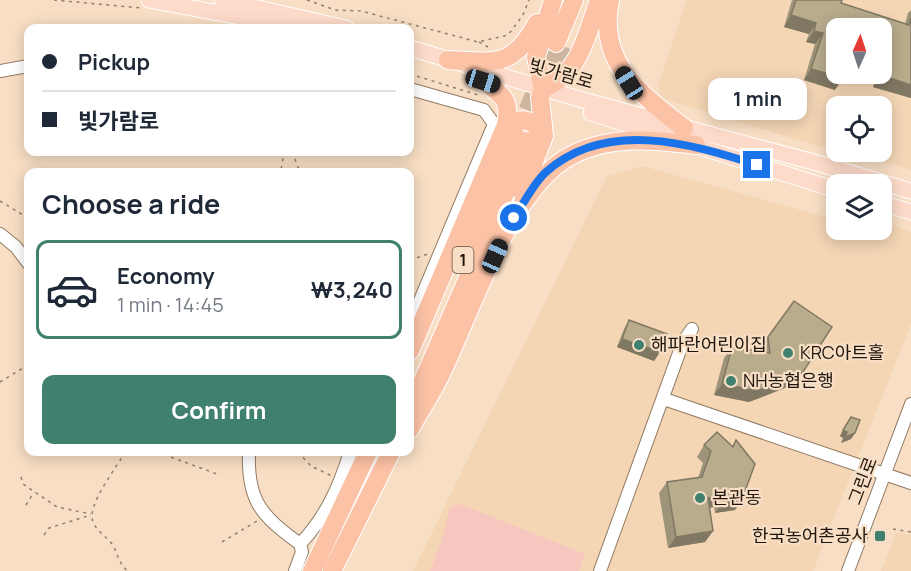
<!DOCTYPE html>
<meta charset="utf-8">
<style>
body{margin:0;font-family:Manrope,"Noto Sans KR",sans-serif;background:#f2f2f3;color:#1f2937;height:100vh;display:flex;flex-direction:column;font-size:22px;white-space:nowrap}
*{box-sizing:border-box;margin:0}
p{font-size:20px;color:#747a83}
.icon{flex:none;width:33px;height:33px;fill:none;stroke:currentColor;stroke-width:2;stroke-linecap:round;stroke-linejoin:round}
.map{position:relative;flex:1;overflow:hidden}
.drawer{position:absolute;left:24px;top:168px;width:390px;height:288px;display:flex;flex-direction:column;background:#fff;border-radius:12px;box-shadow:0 3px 15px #0003}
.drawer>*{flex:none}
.hud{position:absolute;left:24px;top:24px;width:390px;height:132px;border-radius:12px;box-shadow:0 3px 15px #0003;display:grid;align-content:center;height:132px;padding:0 18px;background:#fff}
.needle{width:39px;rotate:3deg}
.fabs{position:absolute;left:826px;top:18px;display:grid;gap:12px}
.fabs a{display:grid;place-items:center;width:66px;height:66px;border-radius:12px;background:#fff;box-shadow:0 3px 15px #0003;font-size:30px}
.end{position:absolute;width:27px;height:27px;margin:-14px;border:8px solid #1a73e8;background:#fff;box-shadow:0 0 0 3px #fff}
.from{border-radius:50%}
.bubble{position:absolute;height:42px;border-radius:12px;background:#fff;box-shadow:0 3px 15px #0003;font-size:20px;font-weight:700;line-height:42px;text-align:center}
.car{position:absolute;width:18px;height:36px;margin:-18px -9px;border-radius:8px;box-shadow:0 0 4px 2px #0007;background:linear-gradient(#222 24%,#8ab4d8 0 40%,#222 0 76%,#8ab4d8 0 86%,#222 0)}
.hud b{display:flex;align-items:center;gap:21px;height:57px;font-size:22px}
.hud b+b{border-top:2px solid #e0e1e3}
.hud i{width:15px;height:15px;background:#1f2937}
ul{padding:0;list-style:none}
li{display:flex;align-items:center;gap:18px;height:99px;margin:0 12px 9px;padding:0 6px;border:3px solid #e0e1e3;border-radius:12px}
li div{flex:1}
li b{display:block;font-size:22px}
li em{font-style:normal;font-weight:700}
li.selected{border-color:#3f806e}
li>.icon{width:54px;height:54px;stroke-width:1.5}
h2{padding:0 18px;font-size:27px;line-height:72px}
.cta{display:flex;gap:12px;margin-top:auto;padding:12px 18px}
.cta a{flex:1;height:69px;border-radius:12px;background:#3f806e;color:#fff;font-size:24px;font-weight:700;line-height:69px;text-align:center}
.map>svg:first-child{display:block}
</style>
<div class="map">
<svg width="911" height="571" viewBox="0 0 911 571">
<rect width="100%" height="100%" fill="#f7dec4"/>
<!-- built -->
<path fill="#f4d6b5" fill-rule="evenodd" d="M687,0H911V170L877,160H863L664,99L660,95L658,85ZM837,28H882V74H837ZM837,106H882V152H837Z
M642,166L837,220V230H882V225H893L911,232V324L813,571H413L607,176Z
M896,532L911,535V571H881Z"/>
<!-- green -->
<path fill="#f6c6bf" d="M460,504L585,554L579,571H430L442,540L450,508Z"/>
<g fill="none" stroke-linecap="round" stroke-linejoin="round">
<!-- highway-tunnel -->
<path stroke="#ccb69f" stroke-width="18" stroke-dasharray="18 9" stroke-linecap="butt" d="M551,87L568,48
M517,135L556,43"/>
<defs>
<path id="minor" d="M0,71L28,66
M410,89L484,110L494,124L410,324
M0,234L16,247L28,263
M664,399L911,483
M249,452C247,502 262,516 300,544L302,552L295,571
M300,544C326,517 339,487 350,452
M600,571L683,342L692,329
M848,571L911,404"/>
<path id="major" d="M149,0L299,28
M222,0L346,28
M410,48L579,99L821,164L911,191
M591,113L837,190
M882,203L911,212"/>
<path id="highway" d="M610,0C597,64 640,93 684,128
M556,43L574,0
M448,60C493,62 513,69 537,23
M543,88C580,75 587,33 599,0
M506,125C521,116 536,120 544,136
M522,192L544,136L540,97L543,88L536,57L553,0
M471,242L516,136
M410,351L506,125C511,99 502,95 483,81
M414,401L528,141
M410,429C419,412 430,396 439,378C470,316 509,187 572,155C611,135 654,140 696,145
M312,571L368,452
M332,571L391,452"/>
</defs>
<!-- minor casing -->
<use href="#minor" stroke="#927c64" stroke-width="14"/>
<!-- major casing -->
<use href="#major" stroke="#fff" stroke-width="17"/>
<!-- highway casing -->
<use href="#highway" stroke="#fff" stroke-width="20"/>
<!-- path -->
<path stroke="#907f6d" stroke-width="1.5" stroke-dasharray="3 4.5" stroke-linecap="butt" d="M54,0L141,8
M307,0L335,10L361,11L478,42L508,35L523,15L529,0
M479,42L488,47
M410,74L478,95
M292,152L300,172
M275,172L281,170L284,152
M0,201L28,218
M410,260L428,254
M0,382L28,365
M125,452C118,466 86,505 93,522C97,532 109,538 114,547C119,559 118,560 127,571
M157,452L217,474
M298,452L311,466L332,476
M21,477L23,484L57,507L91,514
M26,505L34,492
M893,529L911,532
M44,535L49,528L91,515
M222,542L257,521"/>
<!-- minor -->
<use href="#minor" stroke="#fff" stroke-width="12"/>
<!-- major -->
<use href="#major" stroke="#fddac9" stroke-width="15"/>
<!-- highway -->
<use href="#highway" stroke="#fcc2a5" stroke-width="18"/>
</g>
<!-- wall -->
<path fill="#9e9479" d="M792,0H842L841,3L905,24L908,13L911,10V98L873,87L877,74H882V28H837L835,90L804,80L815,44L806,42L809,34L784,27Z
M794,301L803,372L795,384L749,402L714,395L724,358L732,347L760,351V348Z
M629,320L660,352L654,361L617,347L624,329Z
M851,417L855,433L851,439L841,443L843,438L840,436Z
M736,440L745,491L742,495L743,499L735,510L715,513L714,507L709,508L713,531L705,542L668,548L659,493L667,482L698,478L703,463L697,457L704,445L732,446Z"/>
<!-- shaded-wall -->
<path fill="#817863" d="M791,15L816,23L809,34L784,27Z
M814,31L823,33L815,44L806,42Z
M882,52L888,53L882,62Z
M811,69L843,78L835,90L804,80Z
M881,75L911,85V98L873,87Z
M622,339L660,352L654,361L617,347Z
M803,372L795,384L749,402L714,395L722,384Z
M843,430L847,432L843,438L840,436Z
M855,433L851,439L841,443L845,437Z
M742,491H745L739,499H743L735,510L715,513L723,502Z
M722,496L714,507L700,509L708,498Z
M713,531L705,542L668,548L676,537Z"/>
<!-- building -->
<path fill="#b8ac8d" stroke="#817863" stroke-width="1.5" d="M796,0H842L841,3L909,25L911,18V85L881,75L888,53L882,52V28H837V74H844L843,78L811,69L823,33L814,31L816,23L791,15Z
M794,301L832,327L803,372L757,391L722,384L732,347L770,353L768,337Z
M629,320L667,334L660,352L622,339Z
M851,417L860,420L855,433L845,437L847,432L843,430Z
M717,432L733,447L736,440L755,464L745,491H742L743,499L723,502L722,496L708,498L713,531L676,537L667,482L702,477L711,451L704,445Z"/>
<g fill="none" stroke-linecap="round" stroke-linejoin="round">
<!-- route -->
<path stroke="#1a73e8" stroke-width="8" d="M514,218C524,203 533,184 546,172C606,119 690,143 757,165"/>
</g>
<!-- markers -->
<g fill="#3f806e" stroke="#f7dec4" stroke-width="2">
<circle cx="639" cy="345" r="6"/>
<circle cx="788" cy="353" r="6"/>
<circle cx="731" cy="381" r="6"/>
<circle cx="700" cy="498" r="6"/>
<rect x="874" y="530" width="12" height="12" rx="3"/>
</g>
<g text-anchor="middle" stroke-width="4.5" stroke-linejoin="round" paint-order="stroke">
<!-- shield labels -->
<rect fill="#f7dec4" stroke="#605244" stroke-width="1.5" x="452.5" y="247" width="21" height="26" rx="4.5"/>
<g font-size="16" font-weight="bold" fill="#1f160d">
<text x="463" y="266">1</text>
</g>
<!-- street labels -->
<g font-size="18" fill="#1f160d" stroke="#f7dec4">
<text transform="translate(561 74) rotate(16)" y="6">빛가람로</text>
<text transform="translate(863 481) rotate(-69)" y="6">그린로</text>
</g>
<!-- poi labels -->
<g font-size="18" fill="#1f160d" stroke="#f7dec4" text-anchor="start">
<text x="651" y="351">해파란어린이집</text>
<text x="800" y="359">KRC아트홀</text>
<text x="743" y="387">NH농협은행</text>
<text x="712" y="504">본관동</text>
<text x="868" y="542" text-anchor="end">한국농어촌공사</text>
</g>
</g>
</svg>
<div class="fabs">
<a><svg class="needle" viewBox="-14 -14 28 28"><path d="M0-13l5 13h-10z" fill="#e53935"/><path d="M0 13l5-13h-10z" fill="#747a83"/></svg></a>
<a><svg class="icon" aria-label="locate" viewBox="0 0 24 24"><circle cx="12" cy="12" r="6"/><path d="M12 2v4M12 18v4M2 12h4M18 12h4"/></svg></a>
<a><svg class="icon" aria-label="layers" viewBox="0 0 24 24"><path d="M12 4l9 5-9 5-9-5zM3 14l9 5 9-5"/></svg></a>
</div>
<i class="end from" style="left:514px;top:218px"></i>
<i class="end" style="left:757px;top:165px"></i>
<div class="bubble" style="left:708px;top:78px;width:99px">1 min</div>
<i class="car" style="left:483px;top:81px;rotate:107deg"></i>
<i class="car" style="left:629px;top:83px;rotate:328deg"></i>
<i class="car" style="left:495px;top:256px;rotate:24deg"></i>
<div class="hud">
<b><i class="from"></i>Pickup</b>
<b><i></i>빛가람로</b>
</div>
<section class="drawer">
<h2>Choose a ride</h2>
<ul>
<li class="selected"><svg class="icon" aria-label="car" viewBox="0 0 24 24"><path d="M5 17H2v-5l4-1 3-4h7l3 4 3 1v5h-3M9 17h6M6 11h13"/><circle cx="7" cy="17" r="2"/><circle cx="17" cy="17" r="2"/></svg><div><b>Economy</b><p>1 min · 14:45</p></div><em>₩3,240</em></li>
</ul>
<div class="cta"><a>Confirm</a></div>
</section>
</div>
